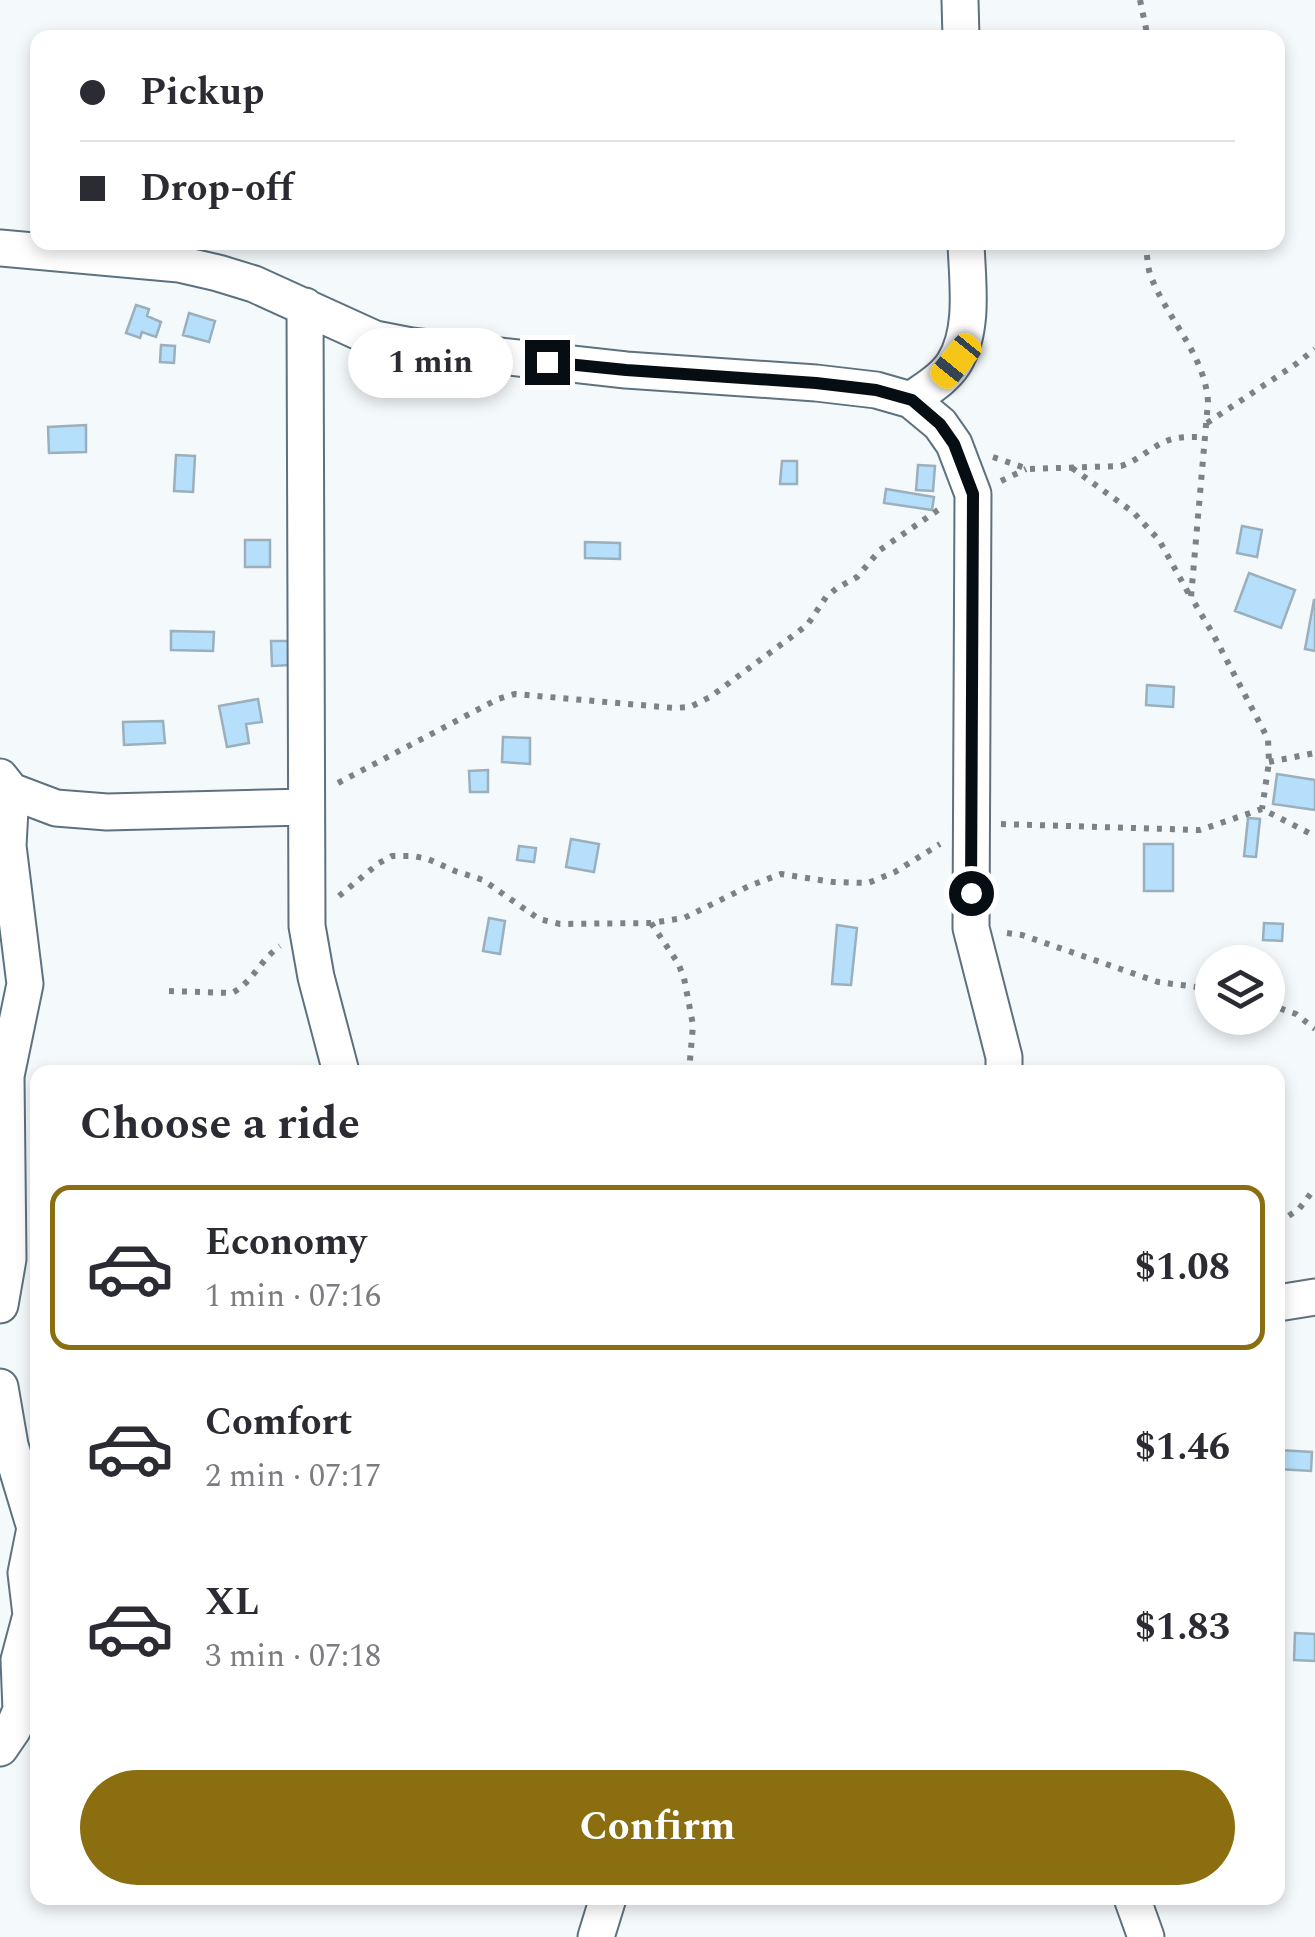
<!DOCTYPE html>
<meta charset="utf-8">
<style>
body{margin:0;font-family:Spectral,serif;background:#f7f7f7;color:#2b2b33;height:100vh;display:flex;flex-direction:column;font-size:38px;white-space:nowrap}
*{box-sizing:border-box;margin:0}
p{font-size:32px;color:#7c7c81}
.icon{flex:none;width:55px;height:55px;fill:none;stroke:currentColor;stroke-width:2;stroke-linecap:round;stroke-linejoin:round}
.map{position:relative;flex:1;overflow:hidden}
.drawer{position:absolute;left:30px;top:1065px;width:1255px;height:840px;display:flex;flex-direction:column;background:#fff;border-radius:20px;box-shadow:0 5px 15px #0003}
.drawer>*{flex:none}
.guide{position:absolute;left:30px;top:30px;width:1255px;height:220px;border-radius:20px;box-shadow:0 5px 15px #0003;display:grid;align-content:center;height:220px;padding:0 50px;background:#fff}
.buttons{position:absolute;left:1195px;top:945px;display:grid;gap:20px}
.buttons a{display:grid;place-items:center;width:90px;height:90px;border-radius:50%;background:#fff;box-shadow:0 5px 15px #0003;font-size:50px}
.end{position:absolute;width:45px;height:45px;margin:-22px;border:12px solid #070e13;background:#fff;box-shadow:0 0 0 5px #fff}
.from{border-radius:50%}
.bubble{position:absolute;height:70px;border-radius:35px;background:#fff;box-shadow:0 5px 15px #0003;font-size:32px;font-weight:700;line-height:70px;text-align:center}
.car{position:absolute;width:30px;height:60px;margin:-30px -15px;border-radius:12px;box-shadow:0 0 8px 2px #0007;background:linear-gradient(#f5c518 24%,#345 0 40%,#f5c518 0 76%,#345 0 86%,#f5c518 0)}
.guide b{display:flex;align-items:center;gap:35px;height:95px;font-size:38px}
.guide b+b{border-top:2px solid #e1e1e2}
.guide i{width:25px;height:25px;background:#2b2b33}
ul{padding:0;list-style:none}
li{display:flex;align-items:center;gap:30px;height:165px;margin:0 20px 15px;padding:0 30px;border:5px solid transparent;border-radius:20px}
li div{flex:1}
li b{display:block;font-size:38px}
li em{font-style:normal;font-weight:700}
li.on{border-color:#8a6e0f}
li>.icon{width:90px;height:90px;stroke-width:1.5}
h2{padding:0 50px;font-size:45px;line-height:120px}
.action{display:flex;gap:20px;margin-top:auto;padding:20px 50px}
.action a{flex:1;height:115px;border-radius:60px;background:#8a6e0f;color:#fff;font-size:40px;font-weight:700;line-height:115px;text-align:center}
.map>svg:first-child{display:block}
</style>
<div class="map">
<svg width="1315" height="1937" viewBox="0 0 1315 1937">
<rect width="100%" height="100%" fill="#f4f9fc"/>
<!-- building -->
<path fill="#b5dffb" stroke="#9bafbd" stroke-width="2.5" d="M136,305L149,309L147,316L161,322L156,337L142,332L140,338L126,333Z
M189,313L215,321L209,342L183,335Z
M161,345L175,346L174,363L160,362Z
M86,425V452L49,453L48,427Z
M176,455L195,456L193,492L174,491Z
M782,461H797V484H780Z
M918,465L935,466L933,491L916,490Z
M886,489L934,497L932,510L884,503Z
M1242,526L1262,530L1257,557L1237,553Z
M245,540H270V567H245Z
M585,542L620,543V559L585,558Z
M1249,573L1295,590L1281,628L1235,611Z
M1314,600H1315V651L1305,649Z
M171,631L214,632L213,651L171,650Z
M271,641H290V665L272,666Z
M1147,685L1174,687L1173,707L1146,705Z
M258,699L262,722L246,724L249,743L227,747L219,706Z
M163,721L165,743L124,745L123,722Z
M503,737L530,738V764L502,762Z
M488,770V792H470L469,771Z
M1277,774L1315,780V810L1273,804Z
M1248,818L1260,819L1256,857L1244,856Z
M571,839L599,844L594,872L566,867Z
M1144,844H1173V891H1144Z
M519,846L536,848L534,862L517,860Z
M489,918L505,921L500,954L483,951Z
M1264,923L1283,924L1282,941L1263,940Z
M837,925L857,928L851,985L832,984Z
M1278,1357H1283L1282,1381H1278Z
M1278,1450L1312,1452L1311,1471L1278,1469Z
M1295,1633L1315,1634V1661L1294,1660Z"/>
<g fill="none" stroke-linecap="round" stroke-linejoin="round">
<defs>
<path id="minor" d="M960,0L961,38
M0,248L179,264L218,273L254,284L375,339L411,346L626,370L816,383L876,390L911,400L940,424L954,444L973,494L971,928L1004,1057V1072
M305,306L307,926L316,977L341,1072
M911,400C926,389 944,379 954,363C975,329 967,280 966,242
M0,777L11,791L56,808L107,812L306,807
M1278,1303L1315,1297
M0,1305L8,1259L6,1076L25,984L8,846L11,791
M0,1387L10,1445L35,1528L26,1573L31,1615L19,1660L21,1710L13,1729L0,1748
M1132,1898L1146,1937
M596,1937L608,1898"/>
</defs>
<!-- minor casing -->
<use href="#minor" stroke="#5e717e" stroke-width="39"/>
<!-- path -->
<path stroke="#7c8286" stroke-width="6" stroke-dasharray="5 8" stroke-linecap="butt" d="M1140,0L1148,38
M1146,242C1147,253 1147,264 1150,274C1166,318 1205,354 1208,402L1191,597L1213,634L1268,739L1269,762L1262,809
M1207,423L1296,364L1315,349
M993,457L1028,469L1121,466C1137,461 1149,449 1164,442C1177,436 1191,437 1205,437
M1072,468L1133,512L1159,540L1190,596
M1001,481L1026,469
M1269,762L1315,753
M338,783L498,699L515,694L674,708L690,707L710,697L798,632L808,624L826,597L837,588L857,577L880,550L941,508
M1001,824L1200,830L1262,809L1315,836
M339,896L379,863L392,856H413L428,859L455,871L483,880L539,919L560,924L651,923L684,918L749,886L781,874L833,882L868,883L895,872L940,844
M651,923L678,963L684,978L693,1025L689,1072
M1007,933L1022,935L1158,982L1212,989
M169,991L232,993C252,983 261,959 280,946
M1268,1004L1296,1014L1315,1029
M1278,1223L1299,1209L1315,1188"/>
<!-- minor -->
<use href="#minor" stroke="#fff" stroke-width="35"/>
</g>
<g fill="none" stroke-linecap="round" stroke-linejoin="round">
<!-- route -->
<path stroke="#070e13" stroke-width="12" d="M547,362L626,370L816,383L876,390L912,400L940,424L954,444L973,494L971,893"/>
</g>
</svg>
<div class="buttons">
<a><svg class="icon" aria-label="layers" viewBox="0 0 24 24"><path d="M12 4l9 5-9 5-9-5zM3 14l9 5 9-5"/></svg></a>
</div>
<i class="end from" style="left:971px;top:893px"></i>
<i class="end" style="left:547px;top:362px"></i>
<div class="bubble" style="left:348px;top:328px;width:165px">1 min</div>
<i class="car" style="left:956px;top:361px;rotate:219deg"></i>
<div class="guide">
<b><i class="from"></i>Pickup</b>
<b><i></i>Drop-off</b>
</div>
<section class="drawer">
<h2>Choose a ride</h2>
<ul>
<li class="on"><svg class="icon" aria-label="car" viewBox="0 0 24 24"><path d="M5 17H2v-5l4-1 3-4h7l3 4 3 1v5h-3M9 17h6M6 11h13"/><circle cx="7" cy="17" r="2"/><circle cx="17" cy="17" r="2"/></svg><div><b>Economy</b><p>1 min · 07:16</p></div><em>$1.08</em></li>
<li><svg class="icon" aria-label="car" viewBox="0 0 24 24"><path d="M5 17H2v-5l4-1 3-4h7l3 4 3 1v5h-3M9 17h6M6 11h13"/><circle cx="7" cy="17" r="2"/><circle cx="17" cy="17" r="2"/></svg><div><b>Comfort</b><p>2 min · 07:17</p></div><em>$1.46</em></li>
<li><svg class="icon" aria-label="car" viewBox="0 0 24 24"><path d="M5 17H2v-5l4-1 3-4h7l3 4 3 1v5h-3M9 17h6M6 11h13"/><circle cx="7" cy="17" r="2"/><circle cx="17" cy="17" r="2"/></svg><div><b>XL</b><p>3 min · 07:18</p></div><em>$1.83</em></li>
</ul>
<div class="action"><a>Confirm</a></div>
</section>
</div>
